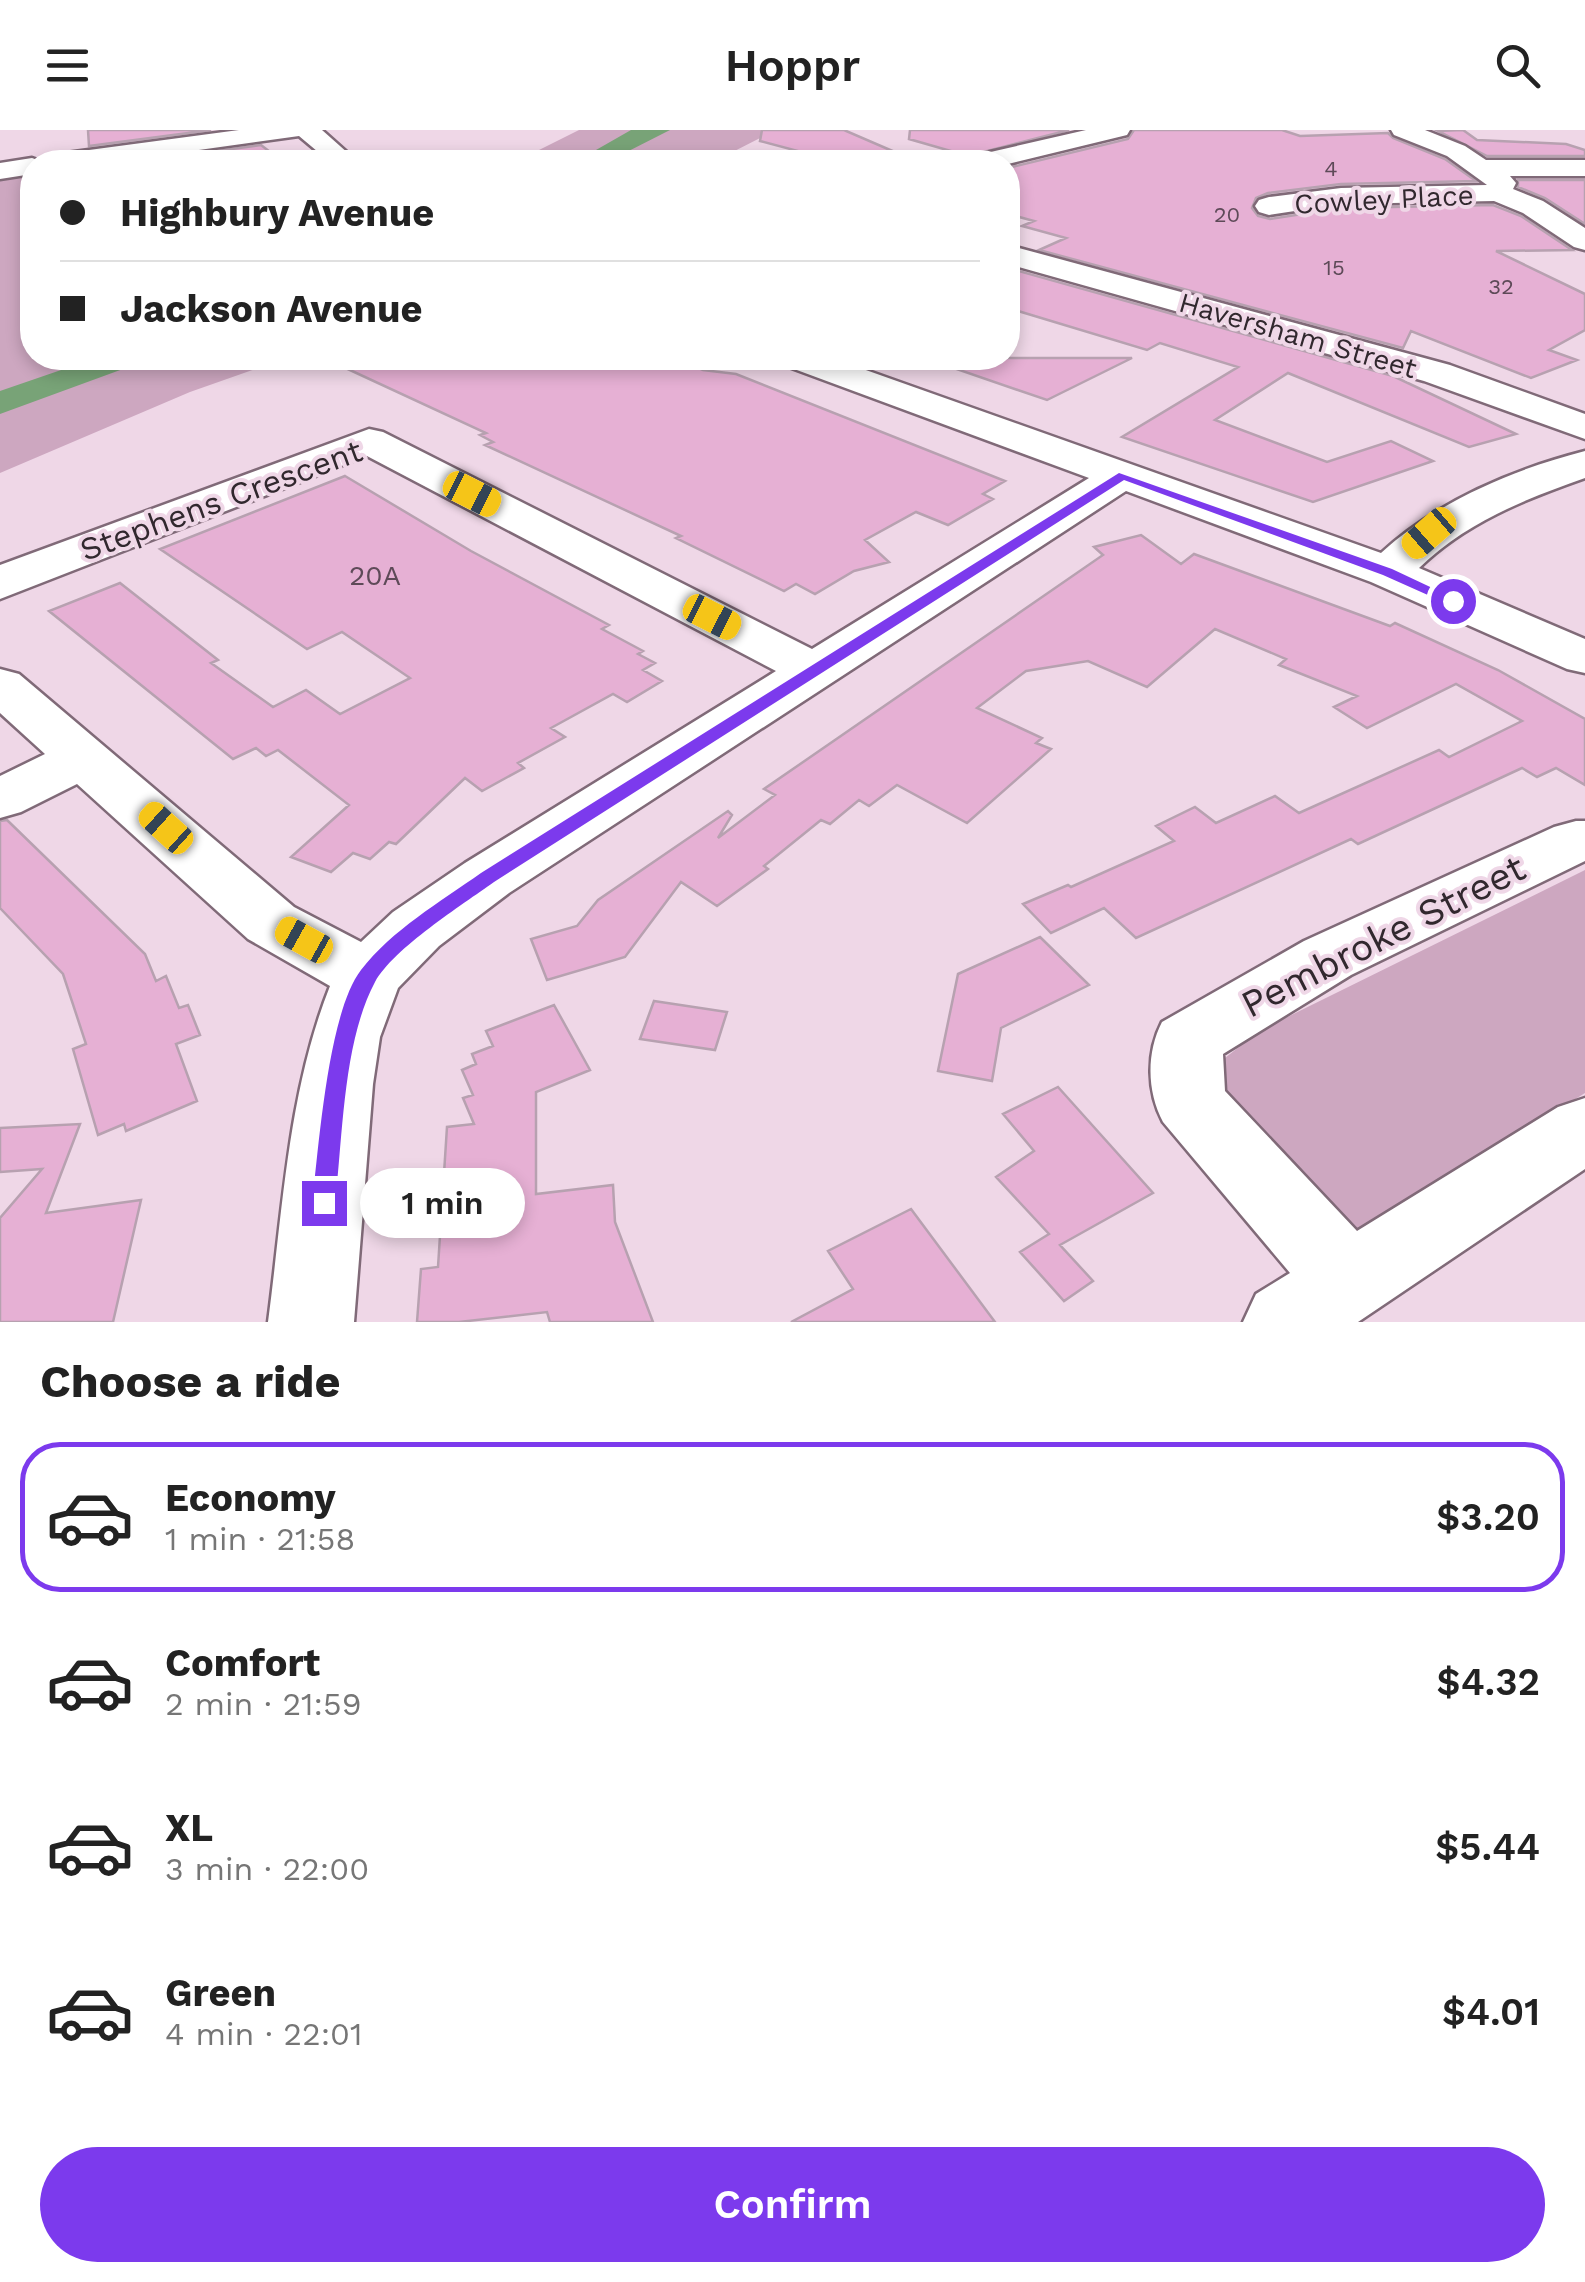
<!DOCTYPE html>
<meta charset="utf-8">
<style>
body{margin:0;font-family:"Work Sans",sans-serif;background:#f6f6f6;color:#222;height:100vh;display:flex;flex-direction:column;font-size:38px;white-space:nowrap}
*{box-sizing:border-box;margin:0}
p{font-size:32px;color:#767676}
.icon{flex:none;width:55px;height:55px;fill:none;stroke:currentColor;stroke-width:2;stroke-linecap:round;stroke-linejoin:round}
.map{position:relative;height:1192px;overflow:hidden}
.panel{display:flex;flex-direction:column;background:#fff;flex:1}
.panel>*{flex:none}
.hud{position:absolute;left:20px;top:20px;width:1000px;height:220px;border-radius:40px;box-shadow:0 5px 15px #0003;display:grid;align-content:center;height:220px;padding:0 40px;background:#fff}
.end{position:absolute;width:45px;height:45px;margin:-22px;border:12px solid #7c3aed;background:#fff;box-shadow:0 0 0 5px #fff}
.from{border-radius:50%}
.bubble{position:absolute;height:70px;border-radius:35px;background:#fff;box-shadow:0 5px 15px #0003;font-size:32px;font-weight:600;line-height:70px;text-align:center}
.car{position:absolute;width:30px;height:60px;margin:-30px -15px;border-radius:12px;box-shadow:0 0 8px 2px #0007;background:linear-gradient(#f5c518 24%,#345 0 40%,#f5c518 0 76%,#345 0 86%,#f5c518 0)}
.hud b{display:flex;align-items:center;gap:35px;height:95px;font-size:38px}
.hud b+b{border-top:2px solid #e0e0e0}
.hud i{width:25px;height:25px;background:#222}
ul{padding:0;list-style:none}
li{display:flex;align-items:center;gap:30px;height:150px;margin:0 20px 15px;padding:0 20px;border:5px solid transparent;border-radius:40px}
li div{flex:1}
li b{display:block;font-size:38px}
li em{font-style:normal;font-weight:600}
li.current{border-color:#7c3aed}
li>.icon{width:90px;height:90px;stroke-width:1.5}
h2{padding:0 40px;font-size:45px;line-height:120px}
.primary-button{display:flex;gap:20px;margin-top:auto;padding:20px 40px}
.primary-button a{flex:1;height:115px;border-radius:60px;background:#7c3aed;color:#fff;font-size:40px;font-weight:600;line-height:115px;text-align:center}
header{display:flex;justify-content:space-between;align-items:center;height:130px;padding:0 40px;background:#fff;font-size:45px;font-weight:600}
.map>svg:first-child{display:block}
</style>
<header><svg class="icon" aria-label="menu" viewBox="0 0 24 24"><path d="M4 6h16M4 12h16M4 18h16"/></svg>Hoppr<svg class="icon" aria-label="search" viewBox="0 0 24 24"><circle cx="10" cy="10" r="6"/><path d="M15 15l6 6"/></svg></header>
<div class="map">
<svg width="1585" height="1192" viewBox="0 0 1585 1192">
<rect width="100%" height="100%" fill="#efd7e7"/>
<!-- green -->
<path fill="#cda7c0" d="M579,0H776L713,32H515Z
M32,44V228H286L190,262L0,343V48Z
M1585,740V963L1351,1110L1223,969L1225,928L1259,901Z"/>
<!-- water -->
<path fill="#78a377" d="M631,0H670L607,32H575Z
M96,228H153L0,284V261Z"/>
<!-- building -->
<path fill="#e6b0d4" stroke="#b7a1b0" stroke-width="2.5" d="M88,0H211L89,16Z
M762,0H844L918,32H839L760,11Z
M910,0H1069L968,26L909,9Z
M1134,0H1282L1300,6L1388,3L1393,8L1445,29L1476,51L1341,54L1268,63L1256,68L1252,78L1258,86L1270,89L1341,78L1493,75L1521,86L1572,120L1496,121L1585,164V200L1549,220L1577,230L1531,248L1411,201L1403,218L1039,120L1066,108L1022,96L1034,91L1008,84V38L1128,9Z
M1463,0L1477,10L1566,14L1585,20V26H1487L1438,1Z
M261,15L283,32H136Z
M1518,50H1585V94L1545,68L1518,57Z
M1008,138L1393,246L1516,304L1469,317L1288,243L1215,290L1327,332L1391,311L1433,331L1313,372L1122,307L1238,237L1160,213L1147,220L1008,178Z
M324,228H677L703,240L736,244L1005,351L983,364L993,369L948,395L916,382L865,410L889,432L854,441L815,464L796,454L784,461L676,408L681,406L485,315L493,312L480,305L486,303Z
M940,228H1132L1047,270L939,233Z
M345,346L471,421L609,495L602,499L643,521L638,524L655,533L643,540L662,551L627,572L613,564L551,598L565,607L518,633L524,638L482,661L465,648L396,714L389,712L370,729L353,723L331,742L291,727L349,675L278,620L266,626L256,618L233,629L49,481L120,453L218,530L211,533L273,577L306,560L340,584L410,548L342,502L307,519L160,419Z
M1141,405L1181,434L1194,424L1390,496L1395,493L1498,540L1585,589V655L1556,638L1537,647L1522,638L1358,714L1351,709L1136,808L1104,778L1051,803L1023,774L1068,755L1071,757L1174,711L1156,696L1195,677L1216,693L1275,666L1299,683L1439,620L1449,627L1522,591L1456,554L1367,598L1334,577L1357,566L1279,535L1286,529L1215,499L1147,557L1088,531L1026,541L977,578L1042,608L1036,613L1051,619L967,693L897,655L869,676L859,670L830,694L821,690L764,736L768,739L717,776L681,752L625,827L547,850L531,809L577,796L598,770L728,681L732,685L718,708L775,665L764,659L1103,425L1094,417Z
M7,690L145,824L156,851L166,846L179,878L188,875L200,905L176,914L197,971L126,1001L124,994L98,1005L73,919L86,914L63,844L0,778V691Z
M1040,807L1089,855L1001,898L992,951L938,941L958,844Z
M654,871L727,882L715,920L640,909Z
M554,875L590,940L536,962V1064L613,1055L615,1092L653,1192H550L547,1182L459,1192H417L421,1139L438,1137L447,997L474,994L463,968L473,965L462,940L476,934L472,924L493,916L486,901Z
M1058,957L1153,1063L1060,1115L1093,1151L1064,1171L1020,1122L1049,1104L996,1047L1034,1021L1003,984Z
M80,994L46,1083L141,1070L113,1192H0V1088L42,1039L0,1042V998Z
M911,1079L995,1192H791L853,1159L828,1121Z"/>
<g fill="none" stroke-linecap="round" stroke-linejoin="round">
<defs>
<path id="minor" d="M239,0H322L358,32H330L299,6L113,32H46L59,24Z
M1086,0H1130L1127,5L1008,34L969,32L973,26Z
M1391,0H1425L1465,16L1486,30H1585V46H1510L1516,53L1513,59L1543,71L1585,98V120L1574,117L1523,83L1494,71L1341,74L1269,85L1259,82L1255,76L1259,70L1269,67L1341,58L1487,55L1447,26L1394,5Z
M32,28L43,32H32V44L0,49V33Z
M1008,115L1450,235L1585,284V309L1424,251L1008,134Z
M781,228H832L1381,423C1437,372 1511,340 1585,321V348C1525,369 1465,393 1419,438L1585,509V543L1567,539L1371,452L1126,361L509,763L439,816L398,858L380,907L373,954L354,1192H268C283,1079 288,962 330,856L248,809L77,654L21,682L0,688V646L45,624L0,583V539L19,544L294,777L361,812L393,782L465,733L776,541L367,326L0,469V435L369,299L383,302L812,519L1089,348L786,236Z
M1576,691H1585V731L1351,845L1223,924L1225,961L1357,1101L1558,977L1585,968V1039L1358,1192H1243L1256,1164L1290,1143L1163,992C1147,962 1146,923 1162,892L1304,811L1554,697Z"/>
</defs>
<!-- minor casing -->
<use href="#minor" stroke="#806a78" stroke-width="5"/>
<!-- minor -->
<use href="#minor" fill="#fff" fill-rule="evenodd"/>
</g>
<!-- route -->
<path fill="#7c3aed" d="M1119,343L1392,439L1460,471L1448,474L1383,445L1124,350L494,752C462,775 394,818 375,852C343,912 343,1005 335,1073L332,1080H315L312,1073C319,1016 328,883 361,840C392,800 440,772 481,743Z"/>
<g text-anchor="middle" stroke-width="8" stroke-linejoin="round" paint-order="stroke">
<!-- far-number labels -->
<g font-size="22" fill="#5e4a58">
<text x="1331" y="46">4</text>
<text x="1227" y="92">20</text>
<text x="1334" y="145">15</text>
<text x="1501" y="164">32</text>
</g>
<!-- far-street labels -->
<g font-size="28" fill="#31282e" stroke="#efd7e7">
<text transform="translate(1384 69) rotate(-3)" y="10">Cowley Place</text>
<text transform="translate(1298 205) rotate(16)" y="10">Haversham Street</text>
</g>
<!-- number labels -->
<g font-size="28" fill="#5e4a58">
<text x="375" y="455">20A</text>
</g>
<!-- street labels -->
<g font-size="32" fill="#31282e" stroke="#efd7e7">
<text transform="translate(221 370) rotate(-20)" y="11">Stephens Crescent</text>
</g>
<!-- near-street labels -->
<g font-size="38" fill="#31282e" stroke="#efd7e7">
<text transform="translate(1383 806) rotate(-27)" y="13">Pembroke Street</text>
</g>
</g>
</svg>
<i class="end from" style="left:1453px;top:471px"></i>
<i class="end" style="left:324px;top:1073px"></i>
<div class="bubble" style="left:360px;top:1038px;width:165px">1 min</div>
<i class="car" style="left:472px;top:364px;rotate:117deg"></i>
<i class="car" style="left:1429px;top:403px;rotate:229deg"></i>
<i class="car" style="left:712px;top:487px;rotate:117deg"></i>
<i class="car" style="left:166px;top:698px;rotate:312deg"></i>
<i class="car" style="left:304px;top:810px;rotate:299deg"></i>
<div class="hud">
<b><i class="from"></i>Highbury Avenue</b>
<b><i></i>Jackson Avenue</b>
</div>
</div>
<section class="panel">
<h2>Choose a ride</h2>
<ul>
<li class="current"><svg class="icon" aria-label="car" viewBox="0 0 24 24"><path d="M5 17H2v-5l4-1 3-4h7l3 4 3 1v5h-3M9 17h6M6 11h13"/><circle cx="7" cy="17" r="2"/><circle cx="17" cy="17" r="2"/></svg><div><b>Economy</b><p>1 min · 21:58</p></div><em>$3.20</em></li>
<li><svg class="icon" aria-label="car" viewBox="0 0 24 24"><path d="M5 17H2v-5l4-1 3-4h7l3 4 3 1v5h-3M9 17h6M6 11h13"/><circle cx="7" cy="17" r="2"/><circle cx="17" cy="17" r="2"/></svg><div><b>Comfort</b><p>2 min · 21:59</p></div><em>$4.32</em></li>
<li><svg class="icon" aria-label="car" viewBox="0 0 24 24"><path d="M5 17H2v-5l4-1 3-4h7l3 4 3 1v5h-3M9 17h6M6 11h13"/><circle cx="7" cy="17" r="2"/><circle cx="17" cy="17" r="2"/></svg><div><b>XL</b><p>3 min · 22:00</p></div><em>$5.44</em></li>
<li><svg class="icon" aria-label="car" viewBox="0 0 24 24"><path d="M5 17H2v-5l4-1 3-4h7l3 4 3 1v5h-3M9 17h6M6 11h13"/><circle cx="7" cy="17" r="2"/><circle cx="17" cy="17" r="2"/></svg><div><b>Green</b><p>4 min · 22:01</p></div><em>$4.01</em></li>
</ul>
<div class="primary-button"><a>Confirm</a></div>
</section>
